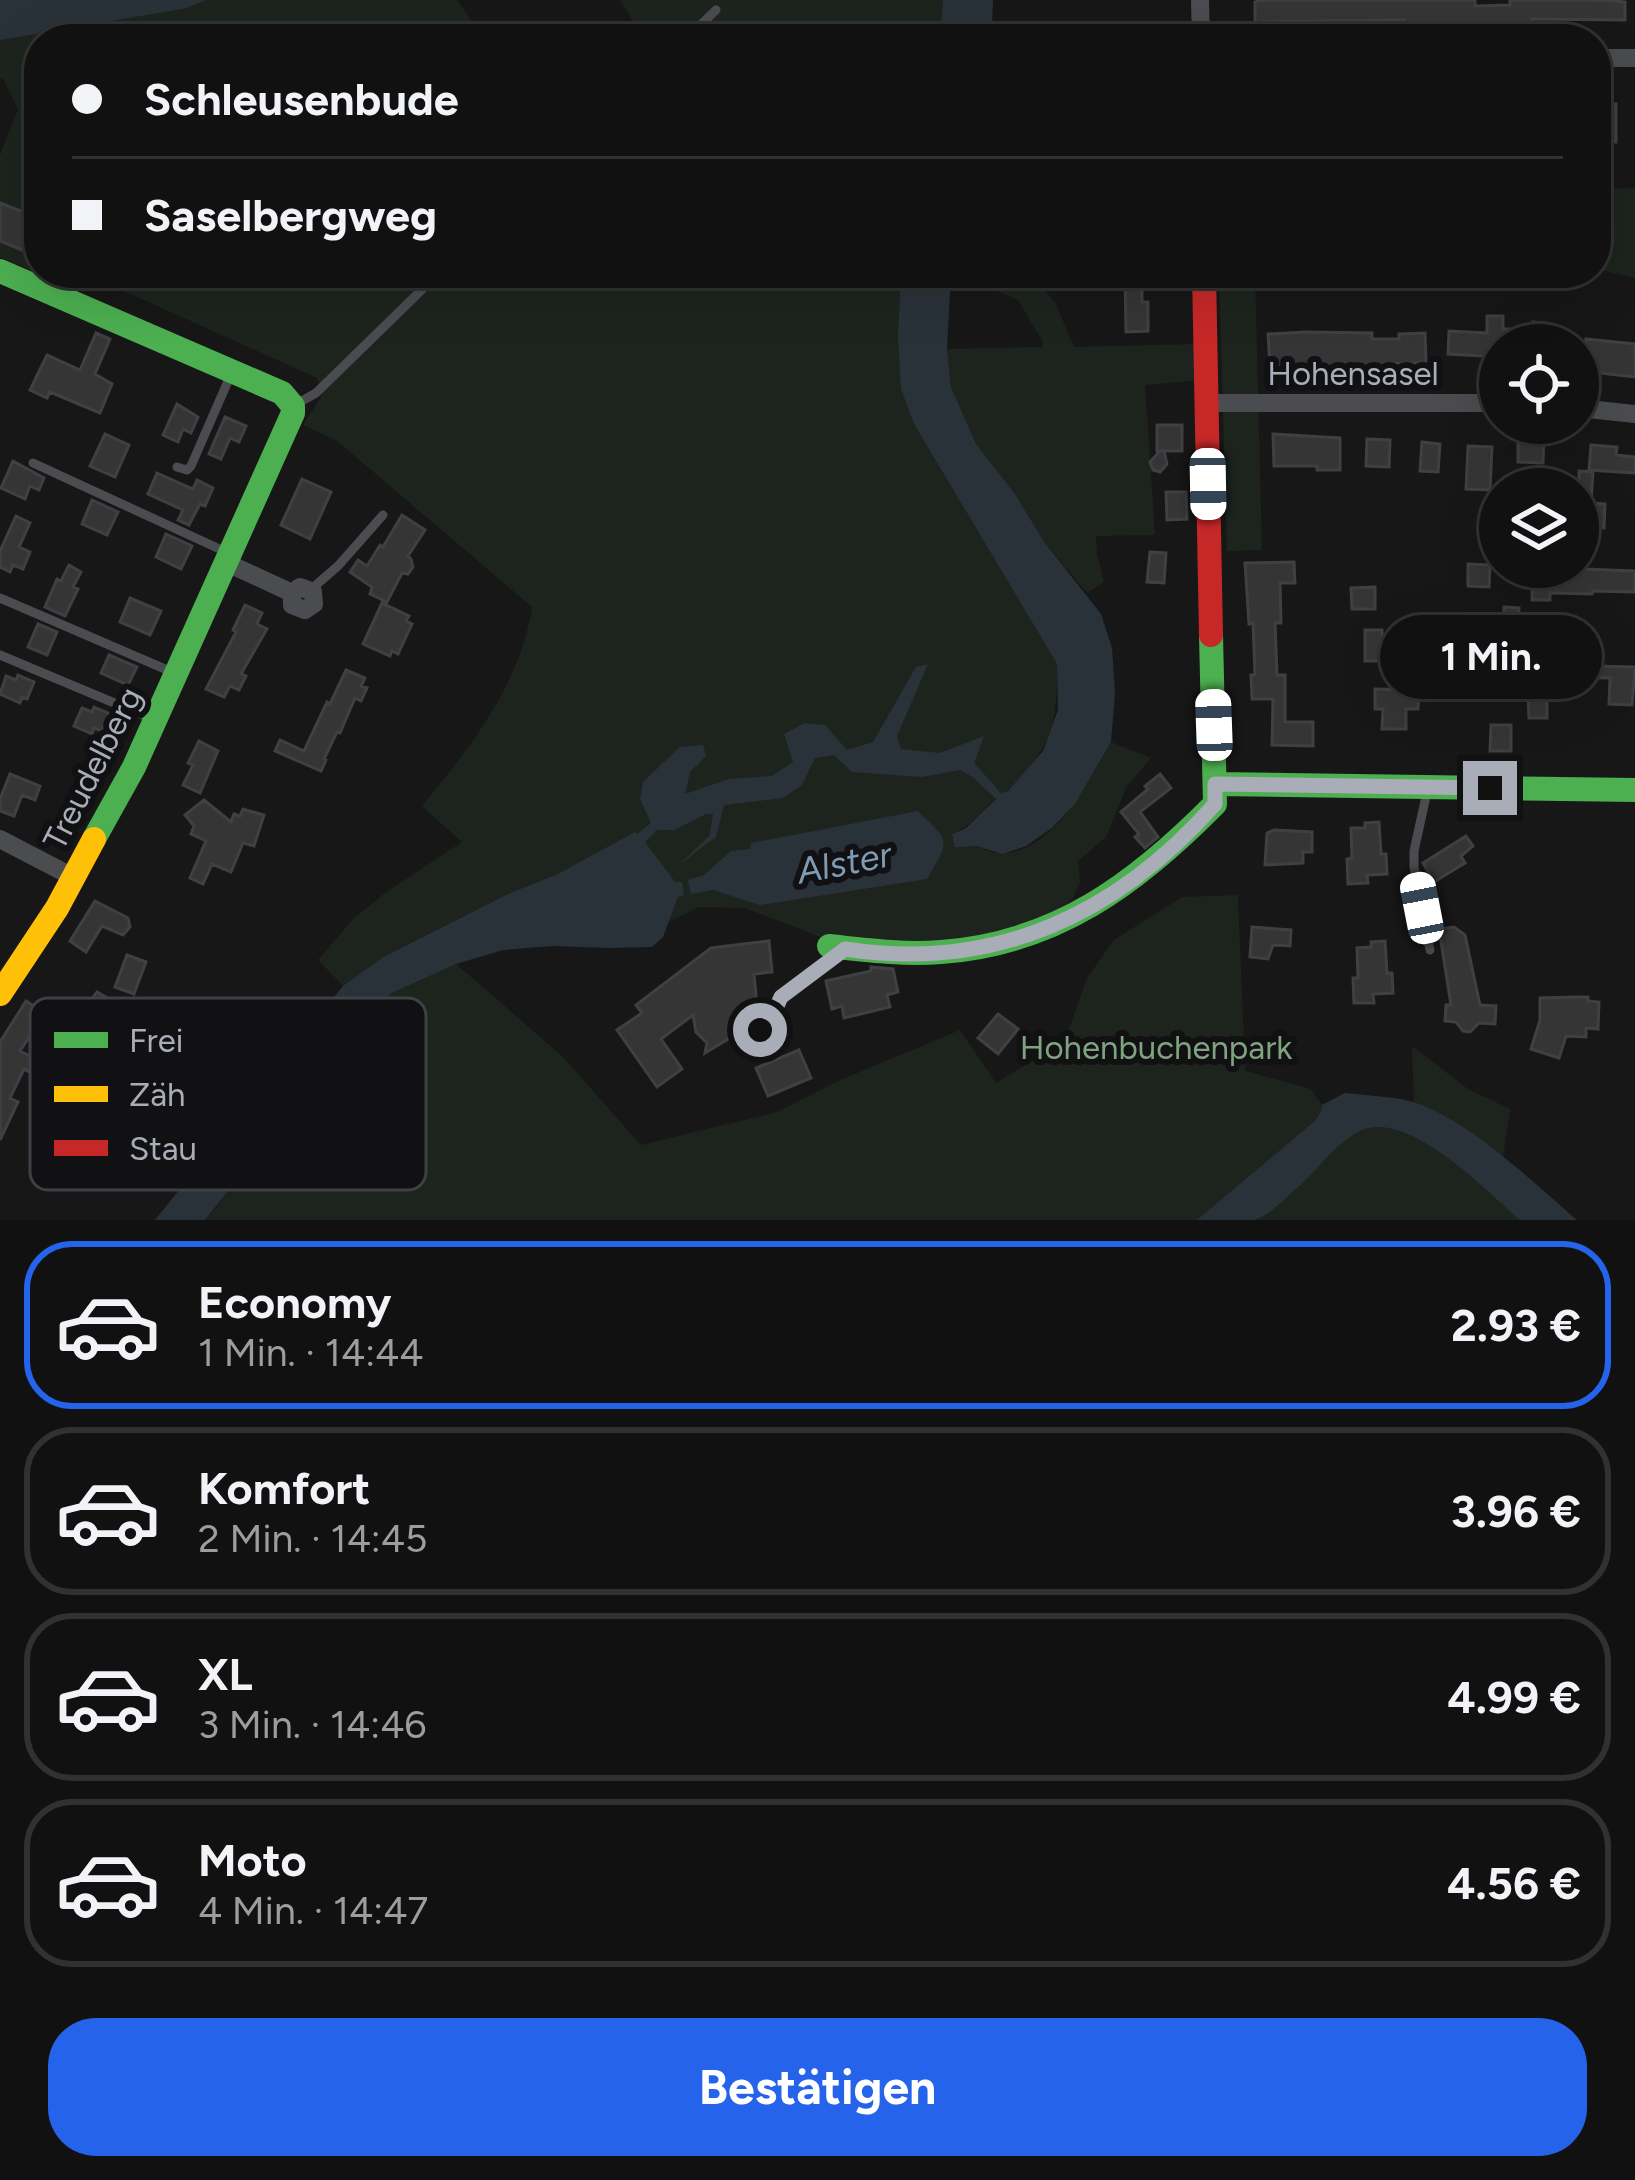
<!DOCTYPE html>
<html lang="de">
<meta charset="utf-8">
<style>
body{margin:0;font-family:Figtree,sans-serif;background:#1e1f1f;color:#f1f3f6;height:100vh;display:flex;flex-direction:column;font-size:45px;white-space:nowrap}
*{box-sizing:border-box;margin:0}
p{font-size:39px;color:#9c9d9f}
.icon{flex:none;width:66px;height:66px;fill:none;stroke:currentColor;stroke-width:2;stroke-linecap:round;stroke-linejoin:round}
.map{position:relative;height:1220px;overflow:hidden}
.details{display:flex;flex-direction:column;background:#111;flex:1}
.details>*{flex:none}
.guide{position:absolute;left:24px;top:24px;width:1587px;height:264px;border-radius:48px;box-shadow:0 12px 48px #0002,0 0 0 3px #303131;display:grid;align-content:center;height:264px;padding:0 48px;background:#111}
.tools{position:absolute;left:1479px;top:324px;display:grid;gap:24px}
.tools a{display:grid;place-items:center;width:120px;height:120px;border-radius:50%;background:#111;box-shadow:0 12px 48px #0002,0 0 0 3px #303131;font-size:60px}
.end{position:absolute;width:54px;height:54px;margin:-27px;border:15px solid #a8adb8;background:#111;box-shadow:0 0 0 6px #111}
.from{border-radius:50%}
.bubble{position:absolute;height:84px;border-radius:42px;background:#111;box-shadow:0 12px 48px #0002,0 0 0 3px #303131;font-size:39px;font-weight:700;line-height:84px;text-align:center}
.car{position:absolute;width:36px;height:72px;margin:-36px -18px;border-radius:15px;box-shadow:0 0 9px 3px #0007;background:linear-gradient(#fff 24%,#345 0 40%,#fff 0 76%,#345 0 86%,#fff 0)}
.guide b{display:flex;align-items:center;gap:42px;height:114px;font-size:45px}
.guide b+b{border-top:3px solid #303131}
.guide i{width:30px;height:30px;background:#f1f3f6}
ul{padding:21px 0 0;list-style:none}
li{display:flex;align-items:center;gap:36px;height:168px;margin:0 24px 18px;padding:0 24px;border:6px solid #303131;border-radius:48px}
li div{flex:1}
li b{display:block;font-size:45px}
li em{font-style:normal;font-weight:700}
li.selected{border-color:#2563eb}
li>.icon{width:108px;height:108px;stroke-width:1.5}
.button{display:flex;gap:24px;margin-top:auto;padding:24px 48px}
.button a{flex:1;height:138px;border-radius:48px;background:#2563eb;color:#fff;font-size:48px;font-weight:700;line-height:138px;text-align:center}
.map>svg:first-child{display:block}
</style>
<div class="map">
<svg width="1635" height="1220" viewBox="0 0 1635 1220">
<rect width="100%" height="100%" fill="#171717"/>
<!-- green -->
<path fill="#1d241e" d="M0,0H457L484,39H39V273H72L58,282L0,257V155L18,109L3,79H0Z
M620,0H943L940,39H644Z
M1635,188V278L1596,269V189Z
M84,273H901L898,334L914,424L1057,664C1058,717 1053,748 1012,786C1008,791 1001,793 997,797C982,811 972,825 952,834C968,842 989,855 1007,853C1058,846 1088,781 1111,742L1151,758L1126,788L1106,837L1078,861L1080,882L1073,898L1056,916L998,940L836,943L745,908L699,907L669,922L678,897L558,874L510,893L383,957L343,986L318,960L354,918L385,893L462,842L422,806C471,746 520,685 532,607L337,441L303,425L322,395L317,378Z
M988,273H1032L1056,304L1074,347L1198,344L1200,380L1145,385L1155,535L1096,536L1097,554L1104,582L1087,593L1045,543L1015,494L976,444L951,387L947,349L1043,347L1042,340L1018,300L995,290Z
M1219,273H1255L1262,550L1227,551Z
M1238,895L1245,1071L1311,1089L1322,1105L1345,1093L1414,1102L1412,1046L1468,1089L1510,1109L1503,1158L1577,1220H206L261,1150L284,1129L348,1033L367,1013L392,993L456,964L562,1056L641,1145L777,1112L838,1081L960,1030L996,1083L1040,1056L1069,1029L1087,978L1114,940L1182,897Z"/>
<!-- water -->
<path fill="#2a3239" d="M0,0H206L187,8L0,40Z
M943,0H993L992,26L988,39H940Z
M901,273H951L947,349L951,387L976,444L1015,494L1045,543L1101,614L1112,648L1115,693L1111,742L1075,804L1052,828L1026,846L1003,854L976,846L955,847L952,834L966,828L996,799L974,778L960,770L922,777L852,772L834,755L815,758L802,785L783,798L724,805L716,837L680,864L710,835L713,814H706L674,830H657L645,842L675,882H682L684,895L678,897L663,937L652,947L609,948L552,946L503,950L456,964L392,993L348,1033L284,1129L261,1150L205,1220H155L343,986L383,957L510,893L558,874L635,832L637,834L651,823L640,799L643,782L680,747L703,745L706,756L690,772L685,794L729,779L772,776L793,762L784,734L805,723L825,725L847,750L873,742L916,667L928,664L897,736L901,749L940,753L984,736L974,763L1001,793L1008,791L1043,751L1058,710L1057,664L914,424L901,389L898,335Z
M918,811C951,843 950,839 927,879L760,905L713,890L691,894L688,880L704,875L731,851L750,849L751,843Z
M1345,1093C1369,1096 1397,1096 1419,1104C1472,1123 1534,1183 1577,1220H1520C1486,1191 1406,1106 1358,1132C1334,1145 1318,1170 1297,1188C1285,1198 1269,1217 1253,1220C1236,1220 1215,1220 1197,1220L1315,1121L1321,1112L1322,1105Z"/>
<!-- building -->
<path fill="#353536" stroke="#3f4043" stroke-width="3" d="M1261,0H1475V6L1510,5V0H1603L1625,2V20L1532,19V22L1422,27L1405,26V20L1255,22V2Z
M1596,104H1616V142H1596Z
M0,203L39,218V257L0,241Z
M1125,273H1142V302H1148V331L1126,332Z
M1487,316H1503V329H1509V345H1500V357L1448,354L1449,331L1487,333Z
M1533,322L1553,324L1552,332L1560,333L1559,345H1531Z
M1305,332L1372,333V339H1399V334L1425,333L1426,363L1383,364V368L1270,367L1268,334Z
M96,333L110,339L95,374L112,384L100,413L50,392L47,398L30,390L47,355L80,370Z
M1586,339L1635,344V377L1582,371Z
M177,404L198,417L191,433L183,429L178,442L163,435Z
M225,417L246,426L239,442L230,438L221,459L209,454Z
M1157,425H1182V451H1164L1167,464L1160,472L1153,470L1150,462L1160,451H1157Z
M105,434L129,445L115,477L90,466Z
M1273,434L1340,438V470H1317V466H1274Z
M1518,434L1544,435L1543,463L1518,462Z
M1367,439L1390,440L1389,467L1366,466Z
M1422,442L1440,444L1438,472L1420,471Z
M1591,445L1617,447L1616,455L1635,457V473L1589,470Z
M1468,446L1492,447L1490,490L1466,489Z
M13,461L44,478L39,490L30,486L25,499L1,488Z
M1579,471L1593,472L1591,503L1605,504L1604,528L1578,526Z
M157,473L193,489L197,480L213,488L205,506L200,504L189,525L178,520L183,510L148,494Z
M302,479L331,492L310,539L281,525Z
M1166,492H1186L1187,519L1167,520Z
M92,500L118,512L107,535L82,524Z
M402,515L425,530L408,556L411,559L413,567L408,574L402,573L387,602L370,594L372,587L350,572L358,560L367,566L380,545L383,547Z
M16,516L30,523L19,547L30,552L23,569L13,565L10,572L0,567V551Z
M166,534L192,546L181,569L156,557Z
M1150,552L1166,553L1164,583L1147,582Z
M1294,562L1295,583H1280L1281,623H1275L1277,675H1285V722H1313V746L1272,745L1273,699H1252L1251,675H1255L1253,623L1249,624L1245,563Z
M1468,564L1490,565L1489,587L1468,586Z
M69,565L81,572L73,587L78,589L65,616L45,607L57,579L61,581Z
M1533,567L1635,571V592L1593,591L1592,594L1550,593V600H1532Z
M1375,587V609H1352L1351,588Z
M130,598L161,611L150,635L120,622Z
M382,603L409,616L406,621L412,624L398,654L392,651L390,656L363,644Z
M245,605L262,613L257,624L267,629L241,674L246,676L239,690L230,686L224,697L206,689L236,632L233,630Z
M1504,607L1519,608L1518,644H1503Z
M38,624L57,632L47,655L28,647Z
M1365,630H1382V635H1393L1394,661H1365Z
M1571,642L1594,643L1593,666L1635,667L1632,705L1609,704L1610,678L1569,677Z
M109,655L137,667L128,685L101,673Z
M346,670L365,678L361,686L367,688L361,701L355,698L340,733L337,732L324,759L326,760L321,771L275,751L280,740L304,751L327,702L330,704Z
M18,675L34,682L27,699L22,697L20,703L0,694L6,676L16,680Z
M1375,689L1419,690L1418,709H1406V729H1382L1383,709H1375Z
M1531,692H1547V718H1529L1528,696H1531Z
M94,707L110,714L102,731L94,728L92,734L74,726L82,708L92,712Z
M1491,725H1511V751H1490Z
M199,741L218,751L200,793L183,785L193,765L188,763Z
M10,774L40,786L35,800L22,795L14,816L0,811V799Z
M1160,774L1171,788L1140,812L1158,837L1145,848L1135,837L1139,834L1121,812L1148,789L1145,786Z
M204,800L231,822L234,814L240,816L243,809L264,815L254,846L243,843L231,872L212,864L203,884L190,878L206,841L191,834L194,826L185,815Z
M1379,822L1381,854H1386L1387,874L1367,875L1368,883L1348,884L1347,859L1352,858L1351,828H1365V823Z
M1274,830L1312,832V852H1303V863L1265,865L1267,833Z
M1466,836L1473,846L1461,856L1465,863L1434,882L1423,863Z
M95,901L128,918L130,927L123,935L102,926L86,952L70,941Z
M1252,927L1291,930L1290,946L1273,945L1268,959L1250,957Z
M1454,927L1465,935L1480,1005L1496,1006L1495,1024L1479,1023L1470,1032L1463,1031L1456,1022L1445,1021L1446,1005H1451L1439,929Z
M769,941L772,972L754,974L758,1018L735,1021V1029L730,1038L705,1053L707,1043L696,1032L693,1015L661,1039L682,1069L657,1087L617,1030L642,1013L636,1005L711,948Z
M1385,941L1387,973H1392L1393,993L1373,994L1374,1003H1354L1353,978H1358L1357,948L1371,947V942Z
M127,955L146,962L134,994L115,987Z
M871,967L893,969L898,992L887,995L890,1007L844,1018L842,1006L832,1009L826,981L871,971Z
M97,992L115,1002L96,1039L104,1044L89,1070L70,1059L94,1019L82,1013Z
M1576,997H1588V1001L1599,1002L1598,1029L1586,1028V1037L1566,1036L1559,1058L1531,1049L1540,1020V998Z
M26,1001L45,1013L20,1051L36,1059L29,1072L24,1069L10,1098L18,1102L0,1140V1042Z
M998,1014L1018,1029L998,1054L978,1038Z
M799,1050L811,1078L768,1096L756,1068Z"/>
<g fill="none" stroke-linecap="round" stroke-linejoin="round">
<!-- lane -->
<path stroke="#4b4c50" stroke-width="9" d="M686,39L716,10
M293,406L316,393L439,273
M33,463L226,552
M177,467L187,470L191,466L232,372
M309,591L338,566L383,515
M0,598L172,672
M0,655L150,718
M1427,792L1414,851V867L1430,950
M761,1030L771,1019L781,997L840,952"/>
<!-- street -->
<path stroke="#4b4c50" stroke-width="18" d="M1200,0L1201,39
M1596,58H1635
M1206,403H1500
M1578,408L1635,414
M227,563L292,593V605L305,610L314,604L313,592L300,587L292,593
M0,839L73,877"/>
<!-- fast -->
<path stroke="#4caf50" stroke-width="24" d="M0,271L282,393L293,406V413L134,767L94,839
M1215,784L1635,790
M829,946C866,950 904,955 941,952C1056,944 1137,883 1215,804L1211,635"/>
<!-- slow -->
<path stroke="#ffc107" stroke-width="24" d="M0,994L57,908L94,839"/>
<!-- jam -->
<path stroke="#c62828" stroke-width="24" d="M1204,273L1211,635"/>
</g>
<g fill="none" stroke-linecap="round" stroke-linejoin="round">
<!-- route -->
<path stroke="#a8adb8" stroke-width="15" d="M760,1030L771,1019L781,997L845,949C994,972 1117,915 1215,804V784L1490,788"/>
</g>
<g text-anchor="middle" stroke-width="12" stroke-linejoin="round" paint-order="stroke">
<!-- street labels -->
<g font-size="33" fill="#a8adb8" stroke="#111113">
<text x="1353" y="385">Hohensasel</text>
<text transform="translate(92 768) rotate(-63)" y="12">Treudelberg</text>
</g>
<!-- park labels -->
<g font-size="33" fill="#7fa381" stroke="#111113">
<text x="1156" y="1059">Hohenbuchenpark</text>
</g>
<!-- water labels -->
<g font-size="36" font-style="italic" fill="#7f9bb3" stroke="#111113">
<text transform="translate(844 862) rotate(-11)" y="13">Alster</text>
</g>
</g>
<!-- legend -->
<rect x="30" y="998" width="396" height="192" rx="18" fill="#111113" stroke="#3e4045" stroke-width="3"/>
<rect x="54" y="1032" width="54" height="16" fill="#4caf50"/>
<rect x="54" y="1086" width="54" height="16" fill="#ffc107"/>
<rect x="54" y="1140" width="54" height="16" fill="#c62828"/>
<g font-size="33" fill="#a8adb8">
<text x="129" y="1052">Frei</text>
<text x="129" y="1106">Zäh</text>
<text x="129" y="1160">Stau</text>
</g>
</svg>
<div class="tools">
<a><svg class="icon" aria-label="locate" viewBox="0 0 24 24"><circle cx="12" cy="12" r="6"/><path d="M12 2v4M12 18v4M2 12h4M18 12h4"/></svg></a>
<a><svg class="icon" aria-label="layers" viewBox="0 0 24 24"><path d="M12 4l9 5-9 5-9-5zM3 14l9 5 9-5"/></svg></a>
</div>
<i class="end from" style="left:760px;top:1030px"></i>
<i class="end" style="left:1490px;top:788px"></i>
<div class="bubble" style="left:1380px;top:615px;width:222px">1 Min.</div>
<i class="car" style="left:1208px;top:484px;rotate:179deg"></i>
<i class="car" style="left:1214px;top:725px;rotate:358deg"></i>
<i class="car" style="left:1422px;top:908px;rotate:349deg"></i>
<div class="guide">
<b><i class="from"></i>Schleusenbude</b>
<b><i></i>Saselbergweg</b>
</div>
</div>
<section class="details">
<ul>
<li class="selected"><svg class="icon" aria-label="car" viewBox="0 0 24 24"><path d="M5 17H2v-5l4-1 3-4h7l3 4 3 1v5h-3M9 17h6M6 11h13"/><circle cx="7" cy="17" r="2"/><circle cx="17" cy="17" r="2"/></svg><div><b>Economy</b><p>1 Min. · 14:44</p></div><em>2.93 €</em></li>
<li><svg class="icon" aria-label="car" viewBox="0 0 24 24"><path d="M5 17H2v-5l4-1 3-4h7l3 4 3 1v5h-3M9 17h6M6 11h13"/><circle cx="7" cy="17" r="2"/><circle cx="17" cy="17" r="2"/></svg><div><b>Komfort</b><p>2 Min. · 14:45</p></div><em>3.96 €</em></li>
<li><svg class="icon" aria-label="car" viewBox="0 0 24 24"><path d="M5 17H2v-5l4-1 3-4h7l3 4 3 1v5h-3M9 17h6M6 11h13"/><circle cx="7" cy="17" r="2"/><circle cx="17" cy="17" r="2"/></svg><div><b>XL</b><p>3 Min. · 14:46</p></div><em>4.99 €</em></li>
<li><svg class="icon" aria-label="car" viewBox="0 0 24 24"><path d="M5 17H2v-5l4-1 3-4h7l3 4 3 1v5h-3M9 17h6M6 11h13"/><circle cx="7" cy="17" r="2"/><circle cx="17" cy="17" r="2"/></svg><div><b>Moto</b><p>4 Min. · 14:47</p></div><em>4.56 €</em></li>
</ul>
<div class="button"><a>Bestätigen</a></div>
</section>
